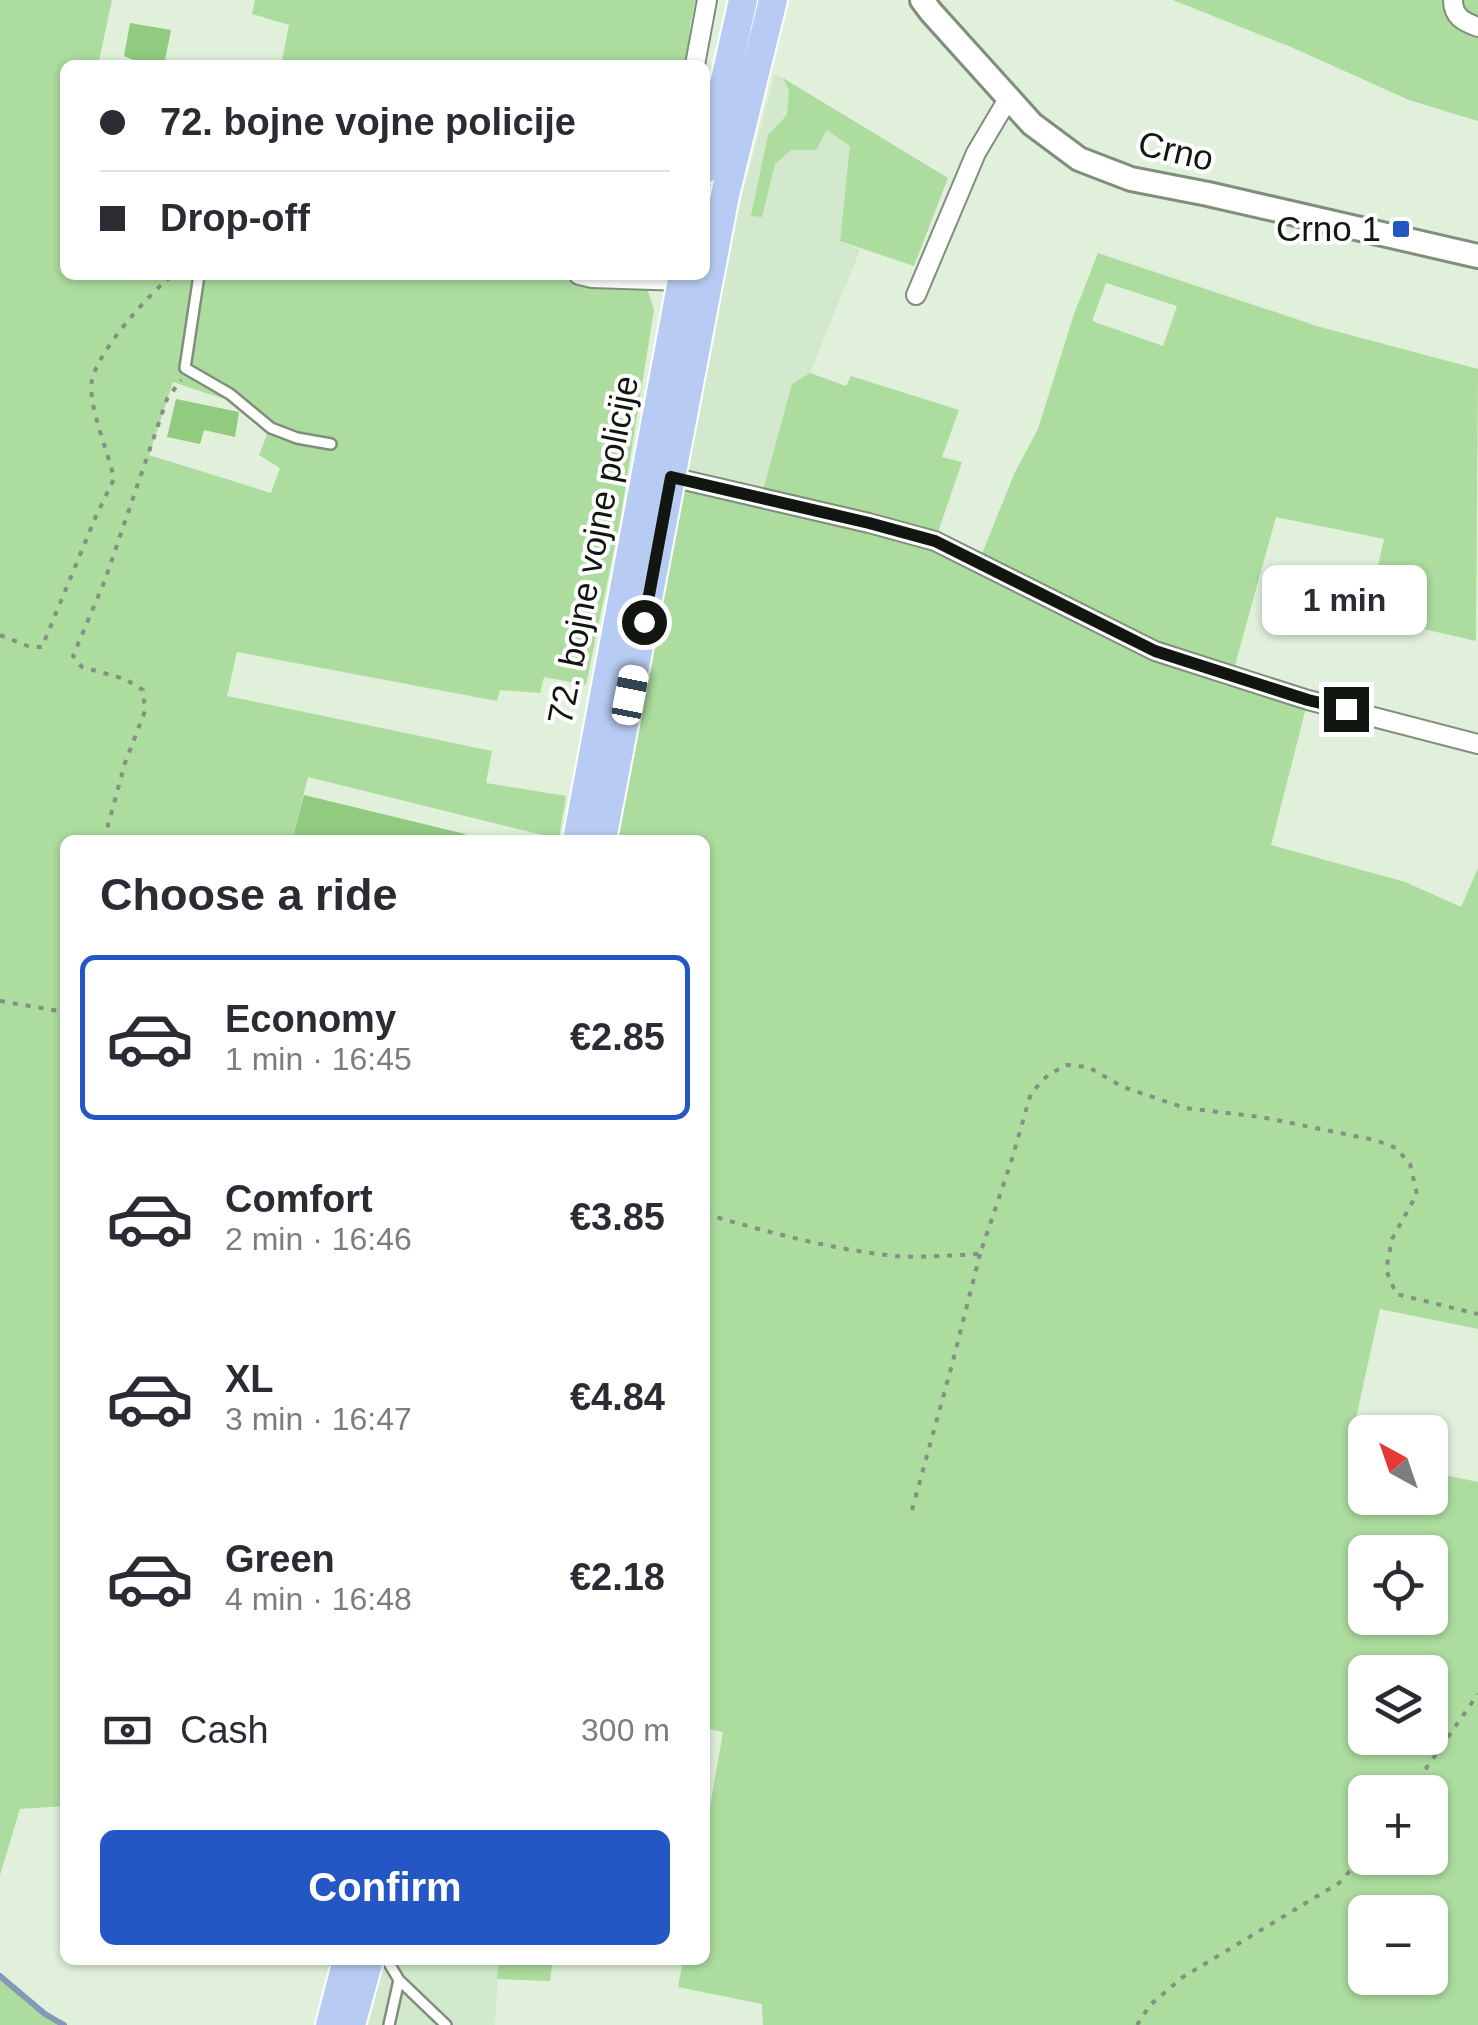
<!DOCTYPE html>
<meta charset="utf-8">
<style>
body{margin:0;font-family:Helvetica,sans-serif;background:#f2f2f3;color:#2b2b33;height:100vh;display:flex;flex-direction:column;font-size:38px;white-space:nowrap}
*{box-sizing:border-box;margin:0}
p{font-size:32px;color:#7c7c81}
.icon{flex:none;width:55px;height:55px;fill:none;stroke:currentColor;stroke-width:2;stroke-linecap:round;stroke-linejoin:round}
.map{position:relative;flex:1;overflow:hidden}
.side{position:absolute;left:60px;top:835px;width:650px;height:1130px;display:flex;flex-direction:column;background:#fff;border-radius:15px;box-shadow:0 2px 8px #0004}
.side>*{flex:none}
.hud{position:absolute;left:60px;top:60px;width:650px;height:220px;border-radius:15px;box-shadow:0 2px 8px #0004;display:grid;align-content:center;height:220px;padding:0 40px;background:#fff}
.needle{width:65px;rotate:320deg}
.tools{position:absolute;left:1348px;top:1415px;display:grid;gap:20px}
.tools a{display:grid;place-items:center;width:100px;height:100px;border-radius:15px;background:#fff;box-shadow:0 2px 8px #0004;font-size:50px}
.end{position:absolute;width:45px;height:45px;margin:-22px;border:12px solid #111710;background:#fff;box-shadow:0 0 0 5px #fff}
.from{border-radius:50%}
.bubble{position:absolute;height:70px;border-radius:15px;background:#fff;box-shadow:0 2px 8px #0004;font-size:32px;font-weight:700;line-height:70px;text-align:center}
.car{position:absolute;width:30px;height:60px;margin:-30px -15px;border-radius:12px;box-shadow:0 0 8px 2px #0007;background:linear-gradient(#fff 24%,#345 0 40%,#fff 0 76%,#345 0 86%,#fff 0)}
.hud b{display:flex;align-items:center;gap:35px;height:95px;font-size:38px}
.hud b+b{border-top:2px solid #e1e1e2}
.hud i{width:25px;height:25px;background:#2b2b33}
ul{padding:0;list-style:none}
li{display:flex;align-items:center;gap:30px;height:165px;margin:0 20px 15px;padding:0 20px;border:5px solid transparent;border-radius:15px}
li div{flex:1}
li b{display:block;font-size:38px}
li em{font-style:normal;font-weight:700}
li.on{border-color:#2456c4}
li>.icon{width:90px;height:90px;stroke-width:1.5}
h2{padding:0 40px;font-size:45px;line-height:120px}
.pay{display:flex;align-items:center;gap:25px;height:110px;padding:0 40px;font-size:38px}
.pay p{margin-inline-start:auto}
.button{display:flex;gap:20px;margin-top:auto;padding:20px 40px}
.button a{flex:1;height:115px;border-radius:15px;background:#2456c4;color:#fff;font-size:40px;font-weight:700;line-height:115px;text-align:center}
.map>svg:first-child{display:block}
</style>
<div class="map">
<svg width="1478" height="2025" viewBox="0 0 1478 2025">
<rect width="100%" height="100%" fill="#e0f0db"/>
<!-- built -->
<path fill="#d3e9cd" d="M775,74L854,121L840,241L860,250L810,373L792,384L761,499L681,479L727,251Z
M382,1960H499L495,2025H363Z"/>
<!-- green -->
<path fill="#acdc9e" fill-rule="evenodd" d="M0,0H112L98,65H65V275H579L644,279L654,310L620,521L586,685L544,677L540,693L500,690L497,701L237,652L227,696L492,751L486,783L566,796L559,839L308,777L292,840H65V1806L20,1809L0,1875ZM173,382L224,399L270,427L259,455L280,468L271,493L149,455Z
M255,0H696L690,26L688,65H281L289,25L252,14Z
M1173,0H1478V121L1409,100L1291,47Z
M783,78L948,178L914,266L840,241L850,146L827,130L816,150H791L775,164L762,217L751,216L768,135L787,115L789,91Z
M1098,253L1320,327L1478,369L1476,641L1367,616L1384,539L1276,517L1232,676L1308,700L1271,845L1405,882L1461,907L1478,868V1329L1380,1309L1348,1454L1365,1458V1498H1430V1472L1478,1482V2025H763L762,2004L678,1987L683,1960H705V1835L723,1732L705,1728V840H616L681,479L761,498L792,384L810,373L846,386L851,376L959,410L942,457L962,462L935,541L979,561L1015,472L1038,429L1074,314ZM1106,283L1177,306L1163,346L1092,321ZM1365,1552H1430V1618H1365ZM1365,1672H1430V1738H1365ZM1365,1792H1430V1858H1365ZM1365,1912H1430V1978H1365Z
M499,1960H553L550,1981L497,1979Z
M0,1976L45,2014L64,2025H0Z"/>
<g fill="none" stroke-linecap="round" stroke-linejoin="round">
<!-- stream -->
<path stroke="#8498b7" stroke-width="6" d="M0,1976L45,2014L64,2025"/>
</g>
<!-- building -->
<path fill="#90cb7f" d="M130,23L171,30L164,65H145L124,56Z
M176,399L239,412L235,437L204,430L200,444L167,437Z
M304,795L465,834L464,840H292Z"/>
<g fill="none" stroke-linecap="round" stroke-linejoin="round">
<defs>
<path id="lane" d="M199,275L185,368L230,394L271,428L297,438L331,444
M387,1960L399,1980L446,2025
M389,2025L399,1980"/>
<path id="street" d="M1453,0C1453,17 1464,22 1478,27
M695,65L707,0
M579,275L592,278L682,281
M916,295L976,153L1008,99
M671,477L869,523L935,541L1155,651L1308,700L1478,744"/>
<path id="secondary" d="M922,0L931,12L1032,124L1079,159L1131,179L1208,194L1478,256"/>
<path id="primary" d="M705,169L743,0
M577,840L683,275
M602,840L725,195L773,0
M330,2025L347,1960
M351,2025L369,1960"/>
</defs>
<!-- lane casing -->
<use href="#lane" stroke="#808f7c" stroke-width="14"/>
<!-- street casing -->
<use href="#street" stroke="#808f7c" stroke-width="22"/>
<!-- secondary casing -->
<use href="#secondary" stroke="#808f7c" stroke-width="28"/>
<!-- primary casing -->
<use href="#primary" stroke="#fff" stroke-width="32"/>
<!-- path -->
<path stroke="#849081" stroke-width="4" stroke-dasharray="5 8" stroke-linecap="butt" d="M0,635L30,647H42L96,516L114,479C109,453 87,404 92,380C98,351 150,292 173,275
M104,840L125,763L145,711L143,690L125,679L82,667L73,656L105,580L167,399L181,380
M0,1001L65,1012
M705,1214C765,1231 825,1248 887,1255C917,1259 949,1255 980,1254L1011,1162L1031,1093L1048,1075L1066,1065L1088,1067L1123,1087L1185,1108L1261,1117L1375,1140L1396,1148L1410,1164L1417,1194L1392,1239L1386,1270L1396,1294L1478,1314
M912,1510L953,1361L980,1254
M1413,1792L1420,1777L1478,1694
M1137,2025L1150,2005L1183,1977L1339,1883L1365,1854"/>
<!-- lane -->
<use href="#lane" stroke="#fff" stroke-width="9"/>
<!-- street -->
<use href="#street" stroke="#fff" stroke-width="18"/>
<!-- secondary -->
<use href="#secondary" stroke="#fff" stroke-width="22"/>
<!-- primary -->
<use href="#primary" stroke="#b8ccf3" stroke-width="28"/>
</g>
<g fill="none" stroke-linecap="round" stroke-linejoin="round">
<!-- route -->
<path stroke="#111710" stroke-width="12" d="M644,622L671,477L869,523L935,541L1155,651L1308,700L1346,709"/>
</g>
<!-- markers -->
<rect fill="#2456c4" stroke="#fff" stroke-width="4" x="1391" y="219" width="20" height="20" rx="5"/>
<g text-anchor="middle" stroke-width="8" stroke-linejoin="round" paint-order="stroke">
<!-- street labels -->
<g font-size="35" fill="#111710" stroke="#fff">
<text transform="translate(1176 151) rotate(13)" y="12">Crno</text>
<text transform="translate(593 550) rotate(-79)" y="12">72. bojne vojne policije</text>
</g>
<!-- poi labels -->
<g font-size="35" fill="#111710" stroke="#fff" text-anchor="end">
<text x="1381" y="241">Crno 1</text>
</g>
</g>
</svg>
<div class="tools">
<a><svg class="needle" viewBox="-14 -14 28 28"><path d="M0-13l5 13h-10z" fill="#e53935"/><path d="M0 13l5-13h-10z" fill="#7c7c81"/></svg></a>
<a><svg class="icon" aria-label="locate" viewBox="0 0 24 24"><circle cx="12" cy="12" r="6"/><path d="M12 2v4M12 18v4M2 12h4M18 12h4"/></svg></a>
<a><svg class="icon" aria-label="layers" viewBox="0 0 24 24"><path d="M12 4l9 5-9 5-9-5zM3 14l9 5 9-5"/></svg></a>
<a>+</a>
<a>−</a>
</div>
<i class="end from" style="left:644px;top:622px"></i>
<i class="end" style="left:1346px;top:709px"></i>
<div class="bubble" style="left:1262px;top:565px;width:165px">1 min</div>
<i class="car" style="left:630px;top:695px;rotate:11deg"></i>
<div class="hud">
<b><i class="from"></i>72. bojne vojne policije</b>
<b><i></i>Drop-off</b>
</div>
<section class="side">
<h2>Choose a ride</h2>
<ul>
<li class="on"><svg class="icon" aria-label="car" viewBox="0 0 24 24"><path d="M5 17H2v-5l4-1 3-4h7l3 4 3 1v5h-3M9 17h6M6 11h13"/><circle cx="7" cy="17" r="2"/><circle cx="17" cy="17" r="2"/></svg><div><b>Economy</b><p>1 min · 16:45</p></div><em>€2.85</em></li>
<li><svg class="icon" aria-label="car" viewBox="0 0 24 24"><path d="M5 17H2v-5l4-1 3-4h7l3 4 3 1v5h-3M9 17h6M6 11h13"/><circle cx="7" cy="17" r="2"/><circle cx="17" cy="17" r="2"/></svg><div><b>Comfort</b><p>2 min · 16:46</p></div><em>€3.85</em></li>
<li><svg class="icon" aria-label="car" viewBox="0 0 24 24"><path d="M5 17H2v-5l4-1 3-4h7l3 4 3 1v5h-3M9 17h6M6 11h13"/><circle cx="7" cy="17" r="2"/><circle cx="17" cy="17" r="2"/></svg><div><b>XL</b><p>3 min · 16:47</p></div><em>€4.84</em></li>
<li><svg class="icon" aria-label="car" viewBox="0 0 24 24"><path d="M5 17H2v-5l4-1 3-4h7l3 4 3 1v5h-3M9 17h6M6 11h13"/><circle cx="7" cy="17" r="2"/><circle cx="17" cy="17" r="2"/></svg><div><b>Green</b><p>4 min · 16:48</p></div><em>€2.18</em></li>
</ul>
<div class="pay"><svg class="icon" aria-label="cash" viewBox="0 0 24 24"><path d="M3 7h18v10H3z"/><circle cx="12" cy="12" r="2"/></svg>Cash<p>300 m</p></div>
<div class="button"><a>Confirm</a></div>
</section>
</div>
